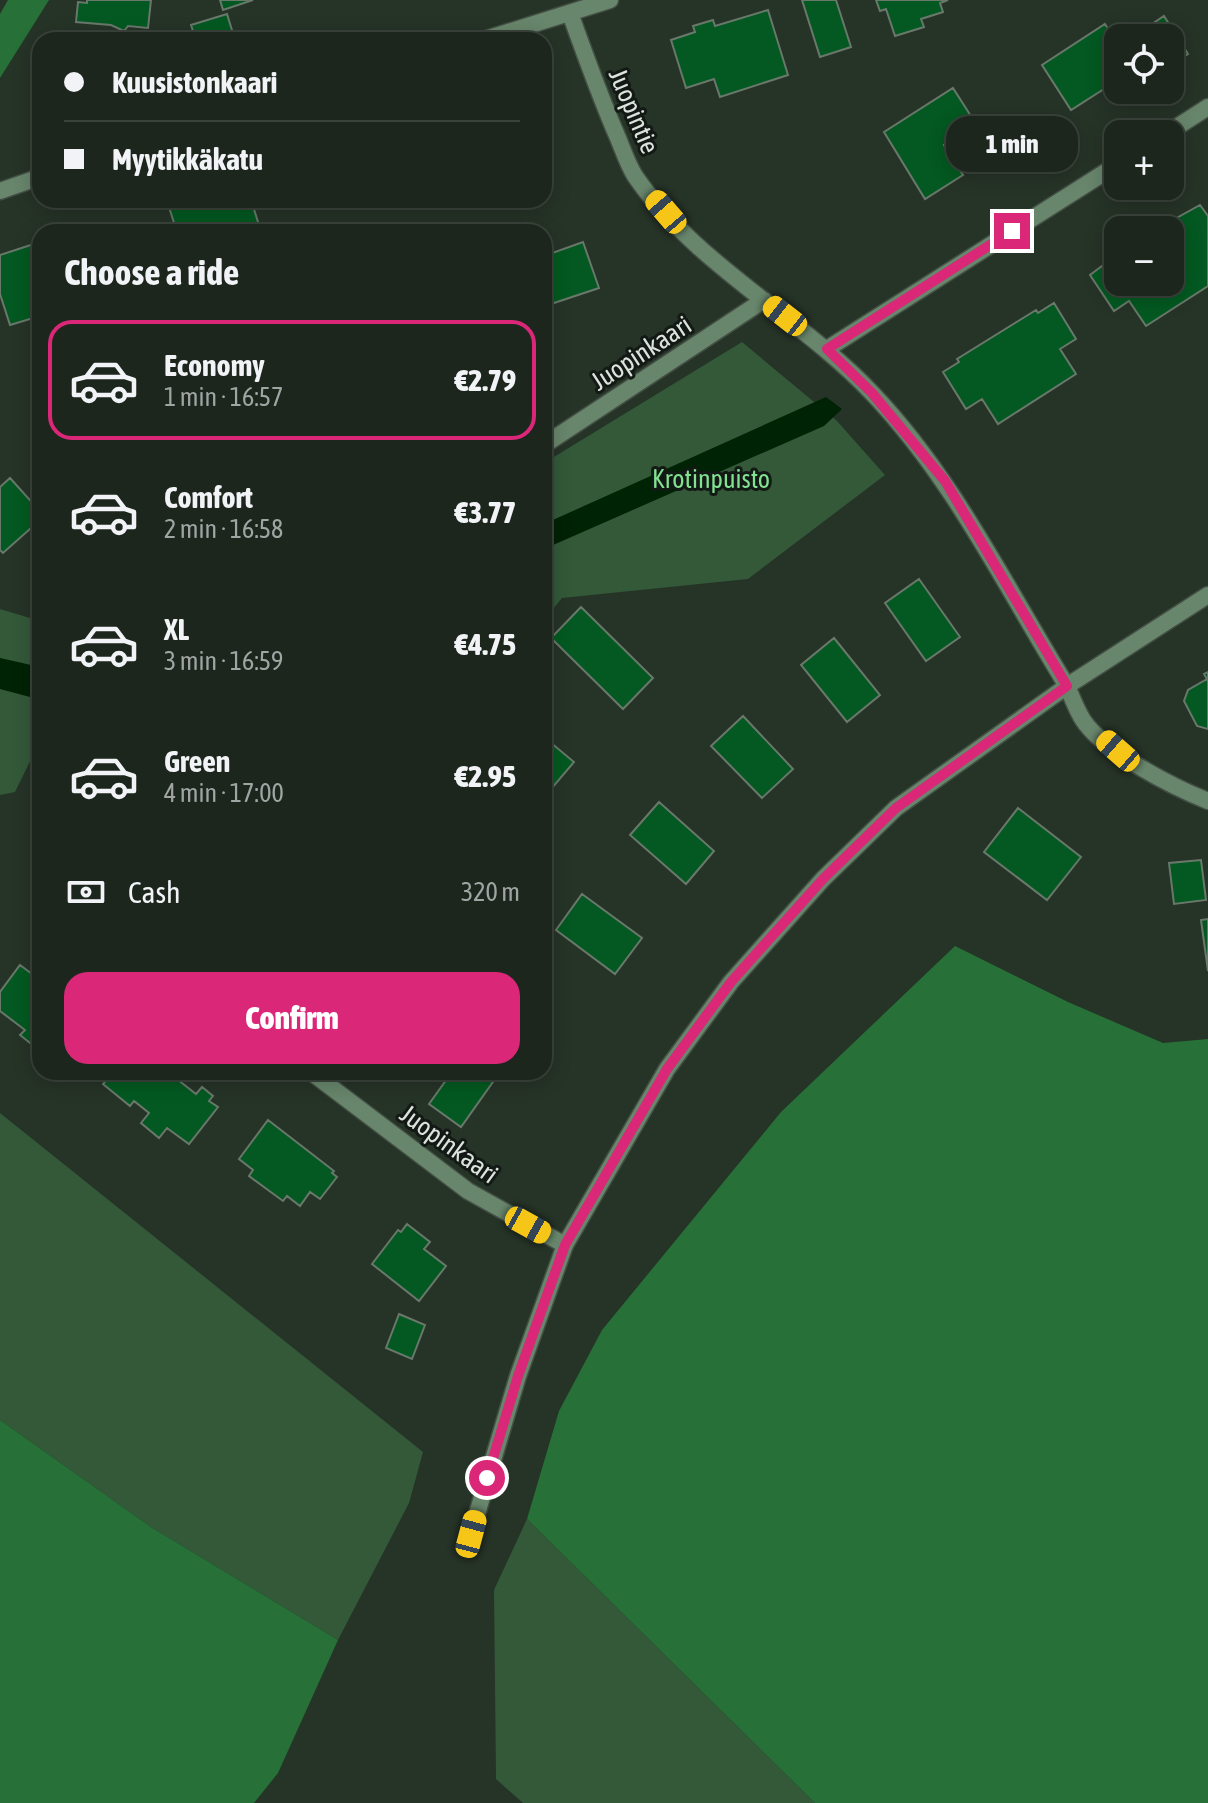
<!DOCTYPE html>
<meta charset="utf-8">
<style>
body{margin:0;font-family:"Asap Condensed",sans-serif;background:#29322a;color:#f1f3f6;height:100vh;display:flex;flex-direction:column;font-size:30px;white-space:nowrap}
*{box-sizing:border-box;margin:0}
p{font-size:26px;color:#a0a5a4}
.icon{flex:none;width:44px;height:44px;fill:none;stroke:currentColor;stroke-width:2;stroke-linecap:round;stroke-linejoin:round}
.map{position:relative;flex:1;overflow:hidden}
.sheet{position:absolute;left:32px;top:224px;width:520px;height:856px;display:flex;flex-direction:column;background:#1c261d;border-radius:24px;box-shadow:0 4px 20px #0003,0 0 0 2px #3a433b}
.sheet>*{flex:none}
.guide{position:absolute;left:32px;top:32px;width:520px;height:176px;border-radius:24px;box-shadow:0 4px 20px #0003,0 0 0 2px #3a433b;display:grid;align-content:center;height:176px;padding:0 32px;background:#1c261d}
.tools{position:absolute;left:1104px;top:24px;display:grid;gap:16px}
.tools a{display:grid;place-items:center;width:80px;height:80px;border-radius:16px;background:#1c261d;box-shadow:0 4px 20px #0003,0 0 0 2px #3a433b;font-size:40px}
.end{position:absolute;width:36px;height:36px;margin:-18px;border:10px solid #db2777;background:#fff;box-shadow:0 0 0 4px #fff}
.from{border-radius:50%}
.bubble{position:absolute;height:56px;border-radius:24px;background:#1c261d;box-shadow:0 4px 20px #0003,0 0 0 2px #3a433b;font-size:26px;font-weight:800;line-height:56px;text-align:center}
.car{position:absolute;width:24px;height:48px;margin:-24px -12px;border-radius:10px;box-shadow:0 0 6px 2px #0007;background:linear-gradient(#f5c518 24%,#345 0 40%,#f5c518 0 76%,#345 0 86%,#f5c518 0)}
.guide b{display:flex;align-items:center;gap:28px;height:76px;font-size:30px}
.guide b+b{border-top:2px solid #3a433b}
.guide i{width:20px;height:20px;background:#f1f3f6}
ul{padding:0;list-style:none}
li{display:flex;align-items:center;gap:24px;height:120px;margin:0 16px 12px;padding:0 16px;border:4px solid transparent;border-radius:24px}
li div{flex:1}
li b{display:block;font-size:30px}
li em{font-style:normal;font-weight:800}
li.current{border-color:#db2777}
li>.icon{width:72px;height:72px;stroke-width:1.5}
h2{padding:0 32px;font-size:36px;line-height:96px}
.pay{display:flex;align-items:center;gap:20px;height:88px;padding:0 32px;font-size:30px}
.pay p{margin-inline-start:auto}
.cta{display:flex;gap:16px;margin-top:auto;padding:16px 32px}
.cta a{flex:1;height:92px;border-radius:24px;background:#db2777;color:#fff;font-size:32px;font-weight:800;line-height:92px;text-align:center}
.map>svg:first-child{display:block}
</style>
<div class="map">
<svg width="1208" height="1803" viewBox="0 0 1208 1803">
<rect width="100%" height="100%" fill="#263327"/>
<!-- green -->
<path fill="#335939" d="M742,342L837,421L885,475L748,579L562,598L544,620V463Z
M0,609L40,621V741L15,792L0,795Z
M0,1113L423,1452L409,1503L338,1640L151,1527L0,1420Z
M527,1519L815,1803H523L496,1779L494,1590Z"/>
<!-- forest -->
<path fill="#277038" d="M8,0H49L0,78V14Z
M955,946L1068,1002L1163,1043L1208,1039V1803H815L527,1519L559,1411L602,1330L781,1112Z
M0,1420L151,1527L338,1640L278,1773L254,1803H0Z"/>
<!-- water -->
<path fill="#002205" d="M826,397L842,409L824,426L544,549V524Z
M0,658L40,667V683L30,697L0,689Z"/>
<!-- building -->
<path fill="#035921" stroke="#69786b" stroke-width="2" d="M87,0H151L148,28L128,26L124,31L111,25L76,22L78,2L87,3Z
M220,0H253L223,10Z
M802,0H836L851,47L820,57Z
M876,0H948L940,3L943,12L921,19L924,27L895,36L886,9L880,11Z
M768,10L788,75L720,97L714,79L686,88L671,40L695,32L693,26L713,20L715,26Z
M227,14L235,40H196L191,25Z
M1164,16L1188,54L1170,66V38H1139L1137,34Z
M1105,24L1118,44V80L1071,110L1042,65Z
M953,88L976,124L944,145L963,175L925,199L884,132Z
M251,200L259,225L235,232H177L167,201Z
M1200,205L1208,216V286L1146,326L1129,301L1114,311L1090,275L1118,254V282H1170V230H1155Z
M40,242V316L10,325L0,294V255Z
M583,242L599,288L548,305L551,314L544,316V256Z
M1054,303L1076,339L1060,349L1076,374L998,424L982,399L966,409L943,372L959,362L957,359L1036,310L1038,313Z
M10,478L38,509L34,512L40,520L3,553L0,550V487Z
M919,579L960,637L926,661L885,603Z
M581,607L653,678L623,709L551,638Z
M834,638L880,695L847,722L801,665Z
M1208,672V729L1197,726L1184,701L1188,690L1207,679L1204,674Z
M743,716L793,769L762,798L711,746Z
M544,737L574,762L546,795L544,793Z
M659,802L714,851L686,884L630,835Z
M1018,808L1081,857L1047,900L984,852Z
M1201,860L1206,900L1174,904L1169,863Z
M582,894L642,938L615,974L556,930Z
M1208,919V971L1201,920Z
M20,965L40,980V1051L20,1035L25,1030L0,1011V992Z
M113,1072H168L196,1094L202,1087L213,1096L209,1101L218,1107L189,1144L167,1128L159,1138L141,1123L149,1113L134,1101L130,1106L103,1084Z
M452,1072H500L461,1127L429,1104Z
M268,1120L334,1171L332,1173L337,1177L320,1199L310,1192L300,1206L287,1196L283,1201L249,1176L253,1170L239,1159Z
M407,1224L430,1242L424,1249L446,1266L419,1301L372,1264L398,1230L401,1232Z
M399,1314L425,1325L412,1359L386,1348Z"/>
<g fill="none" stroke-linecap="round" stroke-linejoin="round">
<defs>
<path id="minor" d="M570,13C585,55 600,97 618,138C623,150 628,165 635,176C695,264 800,317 872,393C954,479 1005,586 1067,686C1072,697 1076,709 1083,720C1104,752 1173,787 1208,801
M483,40L610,0
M1166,134L1208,107
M0,191L40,177
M827,349L1118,164
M544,445L764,300
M311,1072L468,1191L565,1245"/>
<path id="tertiary" d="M471,1534L518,1376L565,1245L667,1069L731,982L823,879L896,808L1067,686L1208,595"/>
</defs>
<!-- minor casing -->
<use href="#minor" stroke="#434f44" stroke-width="19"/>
<!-- tertiary casing -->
<use href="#tertiary" stroke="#434f44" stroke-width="19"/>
<!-- minor -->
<use href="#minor" stroke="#68866c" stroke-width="16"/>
<!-- tertiary -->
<use href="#tertiary" stroke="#68866c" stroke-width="16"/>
</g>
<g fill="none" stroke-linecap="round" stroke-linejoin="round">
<!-- route -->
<path stroke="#db2777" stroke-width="10" d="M487,1478L518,1376L565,1245L667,1069L731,982L823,879L896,808L1067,686L945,481L872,393L827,349L1012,231"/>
</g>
<g text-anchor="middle" stroke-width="6" stroke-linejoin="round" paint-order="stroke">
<!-- street labels -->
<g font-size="26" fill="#dce4dd" stroke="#131914">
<text transform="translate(634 111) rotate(67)" y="9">Juopintie</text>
<text transform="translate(641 353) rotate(-33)" y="9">Juopinkaari</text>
<text transform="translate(449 1144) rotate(36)" y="9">Juopinkaari</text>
</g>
<!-- park labels -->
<g font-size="26" fill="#81e291" stroke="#131914">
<text x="711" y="488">Krotinpuisto</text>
</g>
</g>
</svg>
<div class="tools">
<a><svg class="icon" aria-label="locate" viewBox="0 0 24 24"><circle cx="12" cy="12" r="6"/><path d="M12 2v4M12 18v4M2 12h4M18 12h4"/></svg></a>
<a>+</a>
<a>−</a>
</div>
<i class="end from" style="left:487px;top:1478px"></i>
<i class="end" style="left:1012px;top:231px"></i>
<div class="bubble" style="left:946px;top:116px;width:132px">1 min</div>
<i class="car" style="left:666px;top:212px;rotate:319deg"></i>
<i class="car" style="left:785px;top:316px;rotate:308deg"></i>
<i class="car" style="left:1118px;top:751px;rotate:311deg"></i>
<i class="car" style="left:528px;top:1225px;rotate:119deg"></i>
<i class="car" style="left:471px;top:1534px;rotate:15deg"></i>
<div class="guide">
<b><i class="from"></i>Kuusistonkaari</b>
<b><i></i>Myytikkäkatu</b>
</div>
<section class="sheet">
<h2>Choose a ride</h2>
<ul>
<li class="current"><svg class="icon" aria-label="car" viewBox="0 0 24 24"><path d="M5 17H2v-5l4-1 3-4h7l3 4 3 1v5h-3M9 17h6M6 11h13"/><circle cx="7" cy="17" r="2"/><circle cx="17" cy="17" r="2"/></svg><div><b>Economy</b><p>1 min · 16:57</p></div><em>€2.79</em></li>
<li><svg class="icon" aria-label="car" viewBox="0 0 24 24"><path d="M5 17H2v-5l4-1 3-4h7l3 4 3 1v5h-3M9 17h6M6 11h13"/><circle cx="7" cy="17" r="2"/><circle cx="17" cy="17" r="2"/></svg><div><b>Comfort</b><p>2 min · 16:58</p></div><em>€3.77</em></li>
<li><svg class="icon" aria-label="car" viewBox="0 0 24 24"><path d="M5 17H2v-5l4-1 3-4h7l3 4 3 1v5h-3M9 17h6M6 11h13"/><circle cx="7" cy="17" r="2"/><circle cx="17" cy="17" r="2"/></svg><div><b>XL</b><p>3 min · 16:59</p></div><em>€4.75</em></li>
<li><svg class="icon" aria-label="car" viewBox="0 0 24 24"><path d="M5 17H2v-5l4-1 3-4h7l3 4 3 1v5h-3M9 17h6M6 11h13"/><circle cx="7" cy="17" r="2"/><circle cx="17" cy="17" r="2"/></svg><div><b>Green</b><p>4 min · 17:00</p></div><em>€2.95</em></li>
</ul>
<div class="pay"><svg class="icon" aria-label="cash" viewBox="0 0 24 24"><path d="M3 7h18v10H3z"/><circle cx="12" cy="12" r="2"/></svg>Cash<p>320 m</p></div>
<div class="cta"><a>Confirm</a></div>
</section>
</div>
